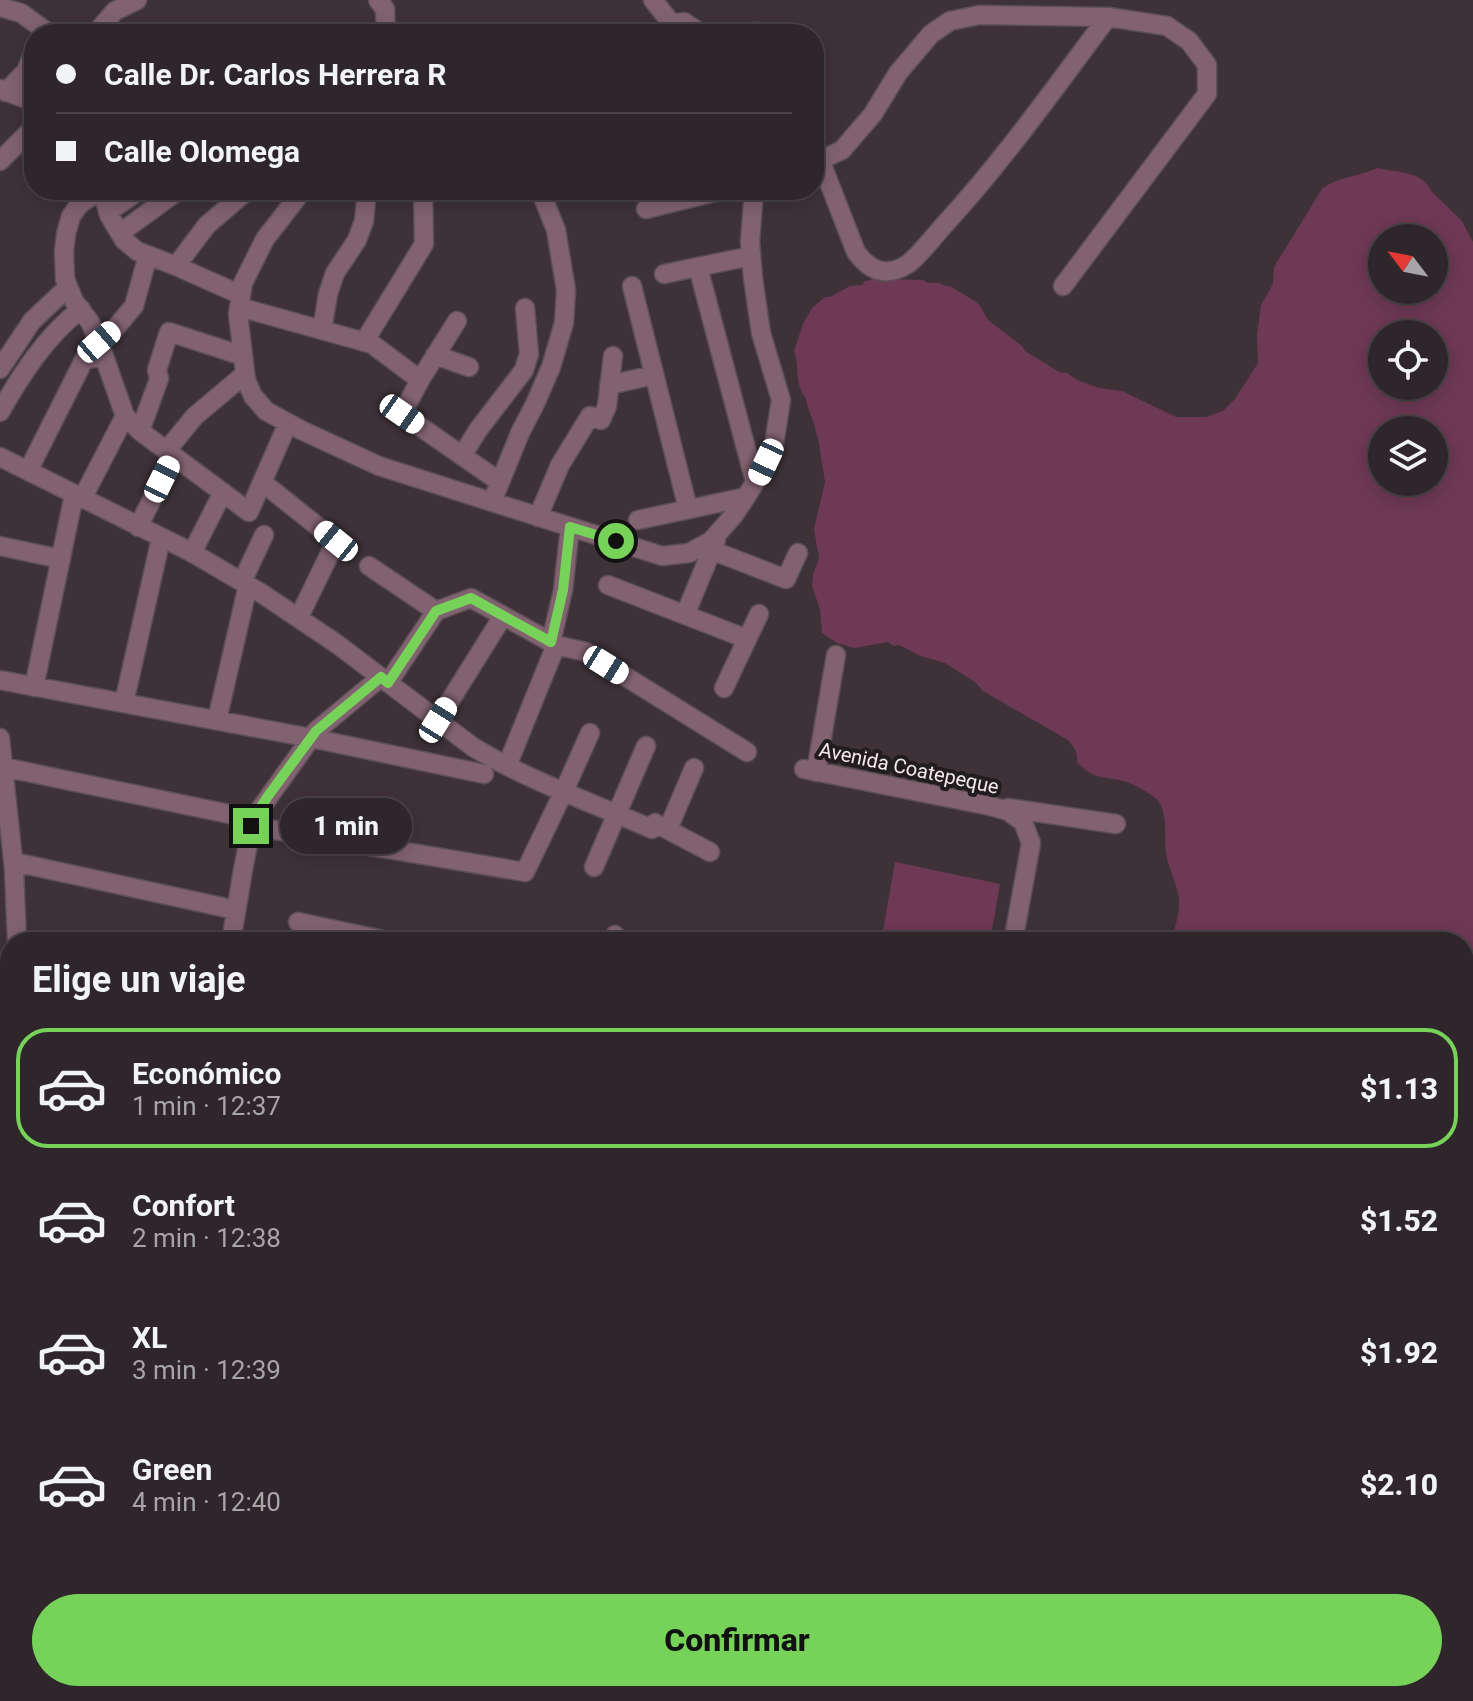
<!DOCTYPE html>
<html lang="es">
<meta charset="utf-8">
<style>
body{margin:0;font-family:Roboto,sans-serif;background:#362e32;color:#f1f3f6;height:100vh;display:flex;flex-direction:column;font-size:30px;white-space:nowrap}
*{box-sizing:border-box;margin:0}
p{font-size:26px;color:#a7a5a8}
.icon{flex:none;width:44px;height:44px;fill:none;stroke:currentColor;stroke-width:2;stroke-linecap:round;stroke-linejoin:round}
.map{position:relative;flex:1;overflow:hidden}
.drawer{position:absolute;left:0px;top:932px;width:1474px;height:770px;display:flex;flex-direction:column;background:#2e262a;border-radius:32px 32px 0 0;box-shadow:0 4px 20px #0003,0 0 0 2px #494347}
.drawer>*{flex:none}
.guide{position:absolute;left:24px;top:24px;width:800px;height:176px;border-radius:32px;box-shadow:0 4px 20px #0003,0 0 0 2px #494347;display:grid;align-content:center;height:176px;padding:0 32px;background:#2e262a}
.needle{width:52px;rotate:302deg}
.tools{position:absolute;left:1368px;top:224px;display:grid;gap:16px}
.tools a{display:grid;place-items:center;width:80px;height:80px;border-radius:50%;background:#2e262a;box-shadow:0 4px 20px #0003,0 0 0 2px #494347;font-size:40px}
.end{position:absolute;width:36px;height:36px;margin:-18px;border:10px solid #77d259;background:#111;box-shadow:0 0 0 4px #111}
.from{border-radius:50%}
.bubble{position:absolute;height:56px;border-radius:28px;background:#2e262a;box-shadow:0 4px 20px #0003,0 0 0 2px #494347;font-size:26px;font-weight:800;line-height:56px;text-align:center}
.car{position:absolute;width:24px;height:48px;margin:-24px -12px;border-radius:10px;box-shadow:0 0 6px 2px #0007;background:linear-gradient(#fff 24%,#345 0 40%,#fff 0 76%,#345 0 86%,#fff 0)}
.guide b{display:flex;align-items:center;gap:28px;height:76px;font-size:30px}
.guide b+b{border-top:2px solid #494347}
.guide i{width:20px;height:20px;background:#f1f3f6}
ul{padding:0;list-style:none}
li{display:flex;align-items:center;gap:24px;height:120px;margin:0 16px 12px;padding:0 16px;border:4px solid transparent;border-radius:32px}
li div{flex:1}
li b{display:block;font-size:30px}
li em{font-style:normal;font-weight:800}
li.active{border-color:#77d259}
li>.icon{width:72px;height:72px;stroke-width:1.5}
h2{padding:0 32px;font-size:36px;line-height:96px}
.cta{display:flex;gap:16px;margin-top:auto;padding:16px 32px}
.cta a{flex:1;height:92px;border-radius:48px;background:#77d259;color:#111;font-size:32px;font-weight:800;line-height:92px;text-align:center}
.map>svg:first-child{display:block}
</style>
<div class="map">
<svg width="1473" height="1701" viewBox="0 0 1473 1701">
<rect width="100%" height="100%" fill="#3e3238"/>
<!-- green -->
<path fill="#6e3955" fill-rule="evenodd" d="M1377,168C1398,173 1422,170 1432,192L1462,221L1473,242V1512L1464,1515V942H1172C1174,928 1180,914 1179,899C1177,882 1167,867 1166,851C1164,836 1168,816 1159,802C1154,795 1141,789 1134,785C1122,779 1109,779 1097,776C1090,774 1082,767 1077,762C1078,753 1074,747 1068,740L983,691L975,682L945,663L921,656L899,645L894,646L888,642L854,648L837,643L822,633L820,609L812,586L813,575L819,558L814,529L825,482L818,438C815,432 816,427 813,421C810,412 807,407 806,398C794,385 800,366 794,351L803,324L812,308L825,297H830L850,286L862,285L865,281L874,279L923,280L928,283H939L945,286H950L976,302L980,306L988,320L1022,346L1025,351L1061,373H1067L1077,380L1099,388L1122,391L1176,417H1206L1223,411L1235,399L1258,363L1257,335L1261,305L1273,284L1274,267L1322,189C1338,176 1359,177 1377,168ZM1382,238H1434V290H1382ZM1382,334H1434V386H1382ZM1382,430H1434V482H1382Z
M895,862L1000,884L990,942H881Z
M897,1692H1298L1295,1701H895Z"/>
<g fill="none" stroke-linecap="round" stroke-linejoin="round">
<!-- stream -->
<path stroke="#42012a" stroke-width="5" d="M1464,1583L1473,1575
M1363,1701L1371,1692"/>
<defs>
<path id="minor" d="M378,0L385,9L386,34
M653,0L672,24
M0,7L21,13L50,34
M672,24L684,22L702,34
M95,34L115,11L137,0
M731,34L758,32L764,34
M0,89L34,102
M6,92L26,71L34,51
M814,144L856,252C870,271 886,278 908,264C919,256 936,234 945,224C1004,160 1056,86 1108,17
M0,161L34,127
M819,161L842,150L873,114L898,73L931,34L950,21L979,15L1108,17L1167,26L1189,41L1207,65V94L1063,286
M100,190L79,205L71,216L66,234L64,251L65,279L74,301L90,322L99,342L125,416L140,431L249,512L288,423
M102,190L109,215L124,240L137,251L176,266L241,295
M303,190L265,239L243,283L238,314L246,380L253,396L266,411L301,430L379,466L662,556L689,553L711,541L734,515L746,497L757,479L774,444L781,400L761,333L753,278L750,242L754,190
M646,209L723,190
M108,212L140,190
M120,233L179,190
M176,266L207,225L248,190
M698,267L755,482
M664,274L751,256
M632,286L688,509
M239,307L372,344L420,380L402,414L500,482
M322,330L328,294L335,273L357,240L364,221L367,190
M99,342L112,332L134,306L148,255
M364,342L424,244L423,190
M435,355L469,367
M0,369L32,321L68,287
M420,380L457,321
M609,385L654,375
M0,412C21,375 46,336 81,309
M140,431L159,379L157,370L169,332L243,356
M167,450L195,416L245,374
M462,456L478,430L524,370L529,354L525,308
M0,457L191,552L261,593L337,644L473,747C529,781 593,803 652,829L655,823L710,852
M28,471L84,360L104,356
M262,482L336,541L299,617
M496,492L520,433L535,404L551,367L564,323L566,290L556,230L540,190
M82,499L125,416
M538,517L560,465L590,416L601,420L607,406L613,356
M638,520L746,497
M138,527L174,456
M0,546L61,559
M711,550L786,579L798,553
M192,553L223,492
M369,566L436,611L388,683
M242,582L264,535
M608,585L747,639
M436,611L471,598L556,645L586,652L747,752
M685,615L716,540
M551,642L563,590L570,527
M0,680L311,738L484,774
M34,687L74,495
M724,688L759,614
M124,703L161,538
M217,720L248,585
M438,720L503,616
M0,738L14,869L17,942
M507,766L556,645
M3,767L253,819
M804,769L990,806L1008,811L1023,822L1031,843L1013,942
M816,772L836,655
M1008,808L1116,824
M251,826L525,872L564,791L590,733
M668,829L694,768
M14,862L236,910
M594,867L646,746
M298,922L393,942
M231,942L243,870L253,819L316,731L381,677
M614,942L615,935
M0,972L10,971
M0,1035L10,1034
M0,1068L10,1067
M0,1100L10,1099
M0,1162L10,1161
M0,1235L10,1230
M0,1363L10,1293
M0,1537L10,1539
M1464,1638L1473,1637
M630,1692L678,1701
M1408,1692L1409,1701
M90,1696L117,1701
M472,1701L474,1692
M864,1701L866,1692"/>
</defs>
<!-- minor casing -->
<use href="#minor" stroke="#5b4f55" stroke-width="21"/>
<!-- path -->
<path stroke="#7f7479" stroke-width="3" stroke-dasharray="4 4" stroke-linecap="butt" d="M1464,1224L1473,1223"/>
<!-- minor -->
<use href="#minor" stroke="#826271" stroke-width="18"/>
</g>
<g fill="none" stroke-linecap="round" stroke-linejoin="round">
<!-- route -->
<path stroke="#77d259" stroke-width="10" d="M251,826L253,819L268,796L316,731L381,677L388,683L436,611L471,598L551,642L563,590L570,527L616,541"/>
</g>
<g text-anchor="middle" stroke-width="8" stroke-linejoin="round" paint-order="stroke">
<!-- street labels -->
<g font-size="20" fill="#f3eaee" stroke="#211c1e">
<text transform="translate(909 768) rotate(12)" y="7">Avenida Coatepeque</text>
</g>
</g>
</svg>
<div class="tools">
<a><svg class="needle" viewBox="-14 -14 28 28"><path d="M0-13l5 13h-10z" fill="#e53935"/><path d="M0 13l5-13h-10z" fill="#a7a5a8"/></svg></a>
<a><svg class="icon" aria-label="locate" viewBox="0 0 24 24"><circle cx="12" cy="12" r="6"/><path d="M12 2v4M12 18v4M2 12h4M18 12h4"/></svg></a>
<a><svg class="icon" aria-label="layers" viewBox="0 0 24 24"><path d="M12 4l9 5-9 5-9-5zM3 14l9 5 9-5"/></svg></a>
</div>
<i class="end from" style="left:616px;top:541px"></i>
<i class="end" style="left:251px;top:826px"></i>
<div class="bubble" style="left:280px;top:798px;width:132px">1 min</div>
<i class="car" style="left:99px;top:342px;rotate:49deg"></i>
<i class="car" style="left:402px;top:414px;rotate:125deg"></i>
<i class="car" style="left:766px;top:462px;rotate:205deg"></i>
<i class="car" style="left:162px;top:479px;rotate:26deg"></i>
<i class="car" style="left:336px;top:541px;rotate:309deg"></i>
<i class="car" style="left:606px;top:665px;rotate:122deg"></i>
<i class="car" style="left:438px;top:720px;rotate:32deg"></i>
<div class="guide">
<b><i class="from"></i>Calle Dr. Carlos Herrera R</b>
<b><i></i>Calle Olomega</b>
</div>
<section class="drawer">
<h2>Elige un viaje</h2>
<ul>
<li class="active"><svg class="icon" aria-label="car" viewBox="0 0 24 24"><path d="M5 17H2v-5l4-1 3-4h7l3 4 3 1v5h-3M9 17h6M6 11h13"/><circle cx="7" cy="17" r="2"/><circle cx="17" cy="17" r="2"/></svg><div><b>Económico</b><p>1 min · 12:37</p></div><em>$1.13</em></li>
<li><svg class="icon" aria-label="car" viewBox="0 0 24 24"><path d="M5 17H2v-5l4-1 3-4h7l3 4 3 1v5h-3M9 17h6M6 11h13"/><circle cx="7" cy="17" r="2"/><circle cx="17" cy="17" r="2"/></svg><div><b>Confort</b><p>2 min · 12:38</p></div><em>$1.52</em></li>
<li><svg class="icon" aria-label="car" viewBox="0 0 24 24"><path d="M5 17H2v-5l4-1 3-4h7l3 4 3 1v5h-3M9 17h6M6 11h13"/><circle cx="7" cy="17" r="2"/><circle cx="17" cy="17" r="2"/></svg><div><b>XL</b><p>3 min · 12:39</p></div><em>$1.92</em></li>
<li><svg class="icon" aria-label="car" viewBox="0 0 24 24"><path d="M5 17H2v-5l4-1 3-4h7l3 4 3 1v5h-3M9 17h6M6 11h13"/><circle cx="7" cy="17" r="2"/><circle cx="17" cy="17" r="2"/></svg><div><b>Green</b><p>4 min · 12:40</p></div><em>$2.10</em></li>
</ul>
<div class="cta"><a>Confirmar</a></div>
</section>
</div>
